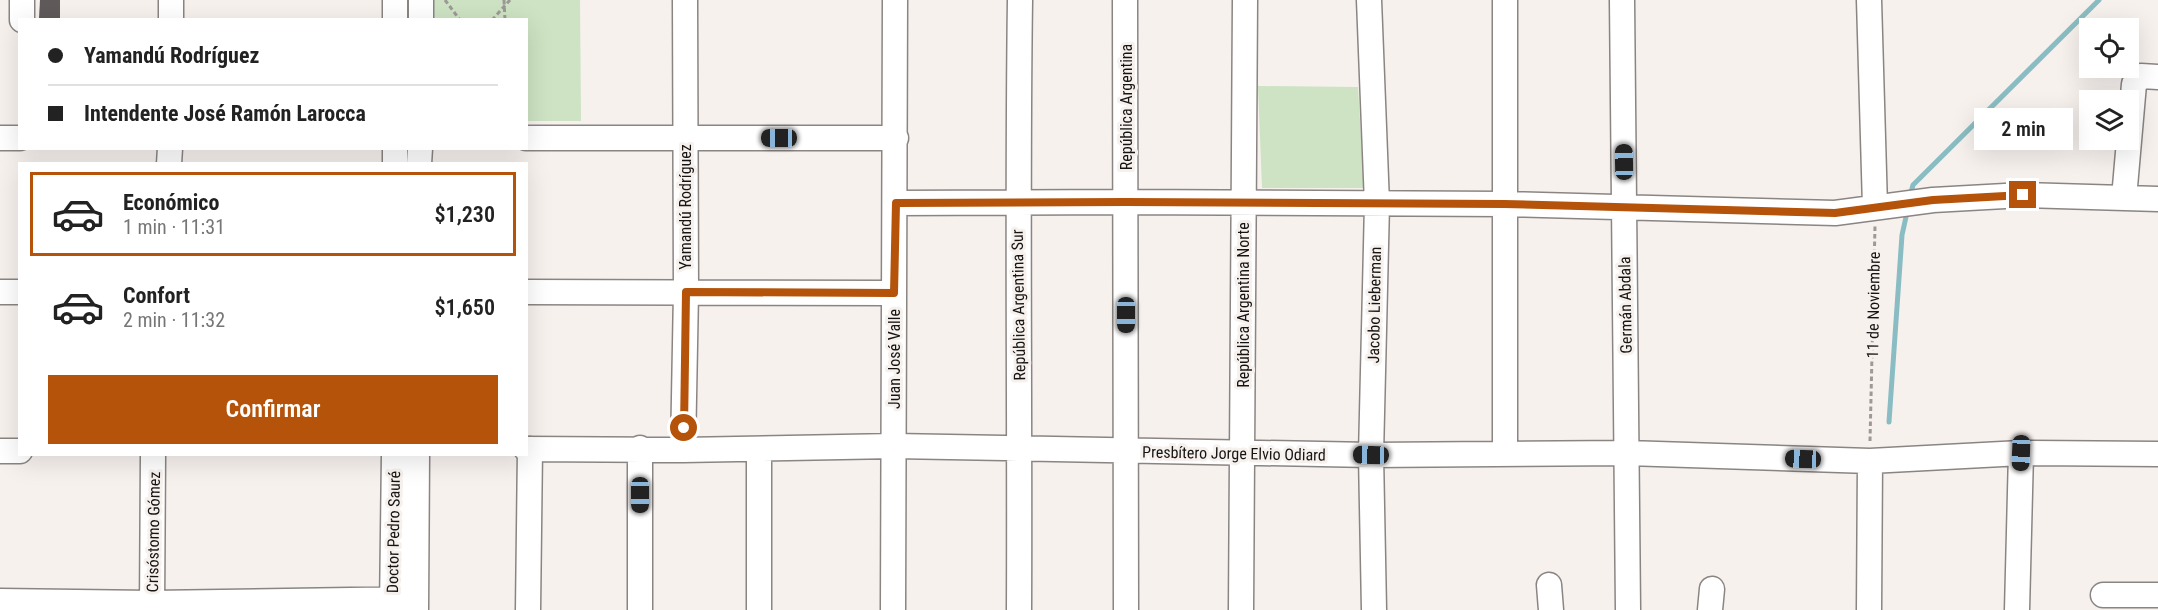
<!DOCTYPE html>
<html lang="es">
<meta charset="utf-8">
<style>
body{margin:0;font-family:"Roboto Condensed",sans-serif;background:#f2f2f2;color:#222;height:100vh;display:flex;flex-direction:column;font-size:22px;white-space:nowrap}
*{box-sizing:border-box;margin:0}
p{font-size:20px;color:#767676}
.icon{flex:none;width:33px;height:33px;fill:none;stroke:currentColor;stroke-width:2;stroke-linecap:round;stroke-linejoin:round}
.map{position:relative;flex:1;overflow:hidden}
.side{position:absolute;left:18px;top:162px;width:510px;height:294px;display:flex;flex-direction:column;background:#fff;border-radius:0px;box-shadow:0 6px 24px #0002}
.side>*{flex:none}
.guide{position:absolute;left:18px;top:18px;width:510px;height:132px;border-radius:0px;box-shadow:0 6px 24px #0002;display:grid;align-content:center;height:132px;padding:0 30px;background:#fff}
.buttons{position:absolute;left:2079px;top:18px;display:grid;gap:12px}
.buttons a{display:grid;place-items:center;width:60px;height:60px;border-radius:0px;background:#fff;box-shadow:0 6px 24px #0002;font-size:30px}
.end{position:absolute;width:27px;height:27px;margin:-14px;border:8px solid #b45309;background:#fff;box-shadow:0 0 0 3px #fff}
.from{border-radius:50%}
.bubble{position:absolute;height:42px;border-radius:0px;background:#fff;box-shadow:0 6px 24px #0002;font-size:20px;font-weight:600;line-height:42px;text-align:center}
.car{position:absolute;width:18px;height:36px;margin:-18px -9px;border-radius:8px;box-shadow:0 0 4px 2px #0007;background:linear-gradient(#222 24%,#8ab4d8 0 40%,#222 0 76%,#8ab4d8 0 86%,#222 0)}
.guide b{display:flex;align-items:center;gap:21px;height:57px;font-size:22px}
.guide b+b{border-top:2px solid #e0e0e0}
.guide i{width:15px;height:15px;background:#222}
ul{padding:10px 0 0;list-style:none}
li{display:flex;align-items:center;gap:18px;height:84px;margin:0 12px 9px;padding:0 18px;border:3px solid transparent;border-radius:0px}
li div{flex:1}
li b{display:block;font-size:22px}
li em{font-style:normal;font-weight:600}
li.active{border-color:#b45309}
li>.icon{width:54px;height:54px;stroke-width:1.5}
.action{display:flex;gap:12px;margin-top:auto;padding:12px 30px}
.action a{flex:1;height:69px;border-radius:0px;background:#b45309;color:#fff;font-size:24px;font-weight:600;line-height:69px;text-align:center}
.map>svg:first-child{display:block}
</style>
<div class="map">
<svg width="2158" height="610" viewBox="0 0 2158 610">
<rect width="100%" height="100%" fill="#f7f1ee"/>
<!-- green -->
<path fill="#cde3c3" d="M425,0H580L581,121H527L526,20L425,19Z
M1258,86L1358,87L1364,188H1262Z"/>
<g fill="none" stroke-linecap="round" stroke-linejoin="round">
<!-- stream -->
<path stroke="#8abdc3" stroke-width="5" d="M1910,196L1913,185L2099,0
M1889,422L1902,235L1908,208"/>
</g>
<!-- building -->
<path fill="#605b5a" d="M40,0H60V19L39,18Z"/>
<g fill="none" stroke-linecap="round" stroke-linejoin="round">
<defs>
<path id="minor" d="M1125,0L1126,610
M1369,0L1377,204L1371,455L1374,610
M1505,0V454
M1622,0L1628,610
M1869,0L1875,207
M22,20V0
M171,20V0
M395,20V0
M421,20V0
M0,138H20
M526,138H896
M169,164L170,148
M395,164V148
M419,164L420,148
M2124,198L2134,84L2141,76L2158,77
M896,203L1126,202L1504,204L1835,213L1933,200L2023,195L2158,199
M0,292H20
M526,292L894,293
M640,448V610
M526,449L683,450L894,446L1371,455L1627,453L1870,461L2021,453L2158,454
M683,450L686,292L685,0
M0,451H20
M1549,585L1551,610
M2103,595H2158
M0,601L152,603L415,599
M152,610L153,454
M392,610L394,454
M416,610L417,454
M528,610L530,449
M759,610V449
M893,610L895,0
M1019,610C1020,407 1017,203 1020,0
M1241,610L1245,0
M1710,610L1712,589
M1869,610L1870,461
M2017,610L2021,453"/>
</defs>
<!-- minor casing -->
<use href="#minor" stroke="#8a8583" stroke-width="27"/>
<!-- path -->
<path stroke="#9d9997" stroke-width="3" stroke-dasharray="4.5 3" stroke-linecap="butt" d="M445,0L460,20
M504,0L505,20
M492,20L510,0
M1870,441L1875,226"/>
<!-- minor -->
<use href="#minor" stroke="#fff" stroke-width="24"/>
</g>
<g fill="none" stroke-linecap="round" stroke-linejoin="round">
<!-- route -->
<path stroke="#b45309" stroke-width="8" d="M684,428L686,292L894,293L896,203L1126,202L1504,204L1835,213L1933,200L2023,195"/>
</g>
<g text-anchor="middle" stroke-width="6" stroke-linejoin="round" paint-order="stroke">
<!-- street labels -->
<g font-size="16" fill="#151413" stroke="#f7f1ee">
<text transform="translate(1126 107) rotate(-90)" y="6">República Argentina</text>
<text transform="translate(685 207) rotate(-90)" y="6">Yamandú Rodríguez</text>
<text transform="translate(1018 305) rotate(-91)" y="6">República Argentina Sur</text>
<text transform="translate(1243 305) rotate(-90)" y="6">República Argentina Norte</text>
<text transform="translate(1374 305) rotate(-89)" y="6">Jacobo Lieberman</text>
<text transform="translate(1625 305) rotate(-91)" y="6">Germán Abdala</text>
<text transform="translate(1873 305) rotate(-89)" y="6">11 de Noviembre</text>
<text transform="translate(894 359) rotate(-90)" y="6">Juan José Valle</text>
<text transform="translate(1234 453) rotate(1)" y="6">Presbítero Jorge Elvio Odiard</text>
<text transform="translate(153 532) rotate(-89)" y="6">Crisóstomo Gómez</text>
<text transform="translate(393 532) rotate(-89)" y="6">Doctor Pedro Sauré</text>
</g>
</g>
</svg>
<div class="buttons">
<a><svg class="icon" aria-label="locate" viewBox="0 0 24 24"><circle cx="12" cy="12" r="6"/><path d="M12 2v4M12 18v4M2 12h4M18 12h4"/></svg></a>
<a><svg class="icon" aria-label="layers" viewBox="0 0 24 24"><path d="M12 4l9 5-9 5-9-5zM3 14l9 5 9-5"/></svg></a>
</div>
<i class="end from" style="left:684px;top:428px"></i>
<i class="end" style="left:2023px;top:195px"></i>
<div class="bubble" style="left:1974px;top:108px;width:99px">2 min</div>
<i class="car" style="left:779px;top:138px;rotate:270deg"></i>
<i class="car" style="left:1624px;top:162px;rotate:359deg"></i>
<i class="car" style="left:1126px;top:315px;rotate:180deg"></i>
<i class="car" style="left:2021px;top:453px;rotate:182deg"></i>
<i class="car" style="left:1371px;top:455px;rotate:271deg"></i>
<i class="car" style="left:1803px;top:459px;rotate:272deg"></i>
<i class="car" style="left:640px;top:495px;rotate:180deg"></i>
<div class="guide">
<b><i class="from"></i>Yamandú Rodríguez</b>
<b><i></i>Intendente José Ramón Larocca</b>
</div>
<section class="side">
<ul>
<li class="active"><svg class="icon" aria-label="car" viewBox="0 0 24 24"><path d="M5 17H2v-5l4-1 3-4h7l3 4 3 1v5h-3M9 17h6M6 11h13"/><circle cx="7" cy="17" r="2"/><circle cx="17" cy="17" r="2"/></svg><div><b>Económico</b><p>1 min · 11:31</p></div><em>$1,230</em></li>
<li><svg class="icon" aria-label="car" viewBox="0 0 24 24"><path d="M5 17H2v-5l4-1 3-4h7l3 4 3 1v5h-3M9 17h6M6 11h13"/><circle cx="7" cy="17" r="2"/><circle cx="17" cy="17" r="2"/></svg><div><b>Confort</b><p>2 min · 11:32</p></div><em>$1,650</em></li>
</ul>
<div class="action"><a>Confirmar</a></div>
</section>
</div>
